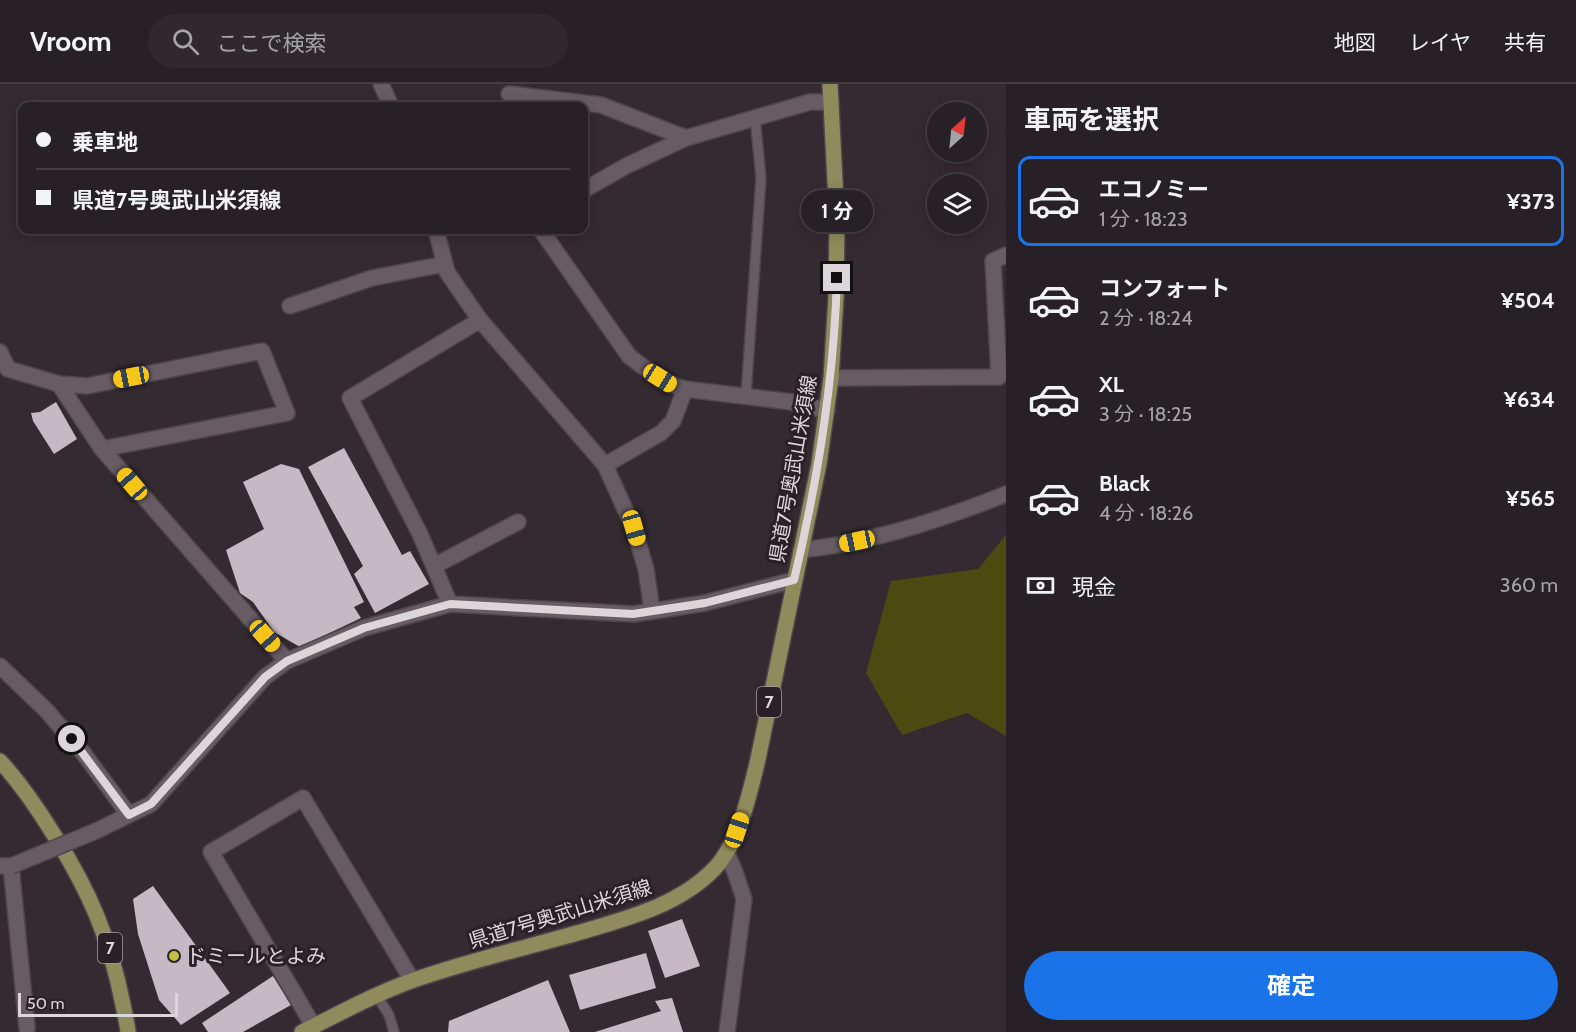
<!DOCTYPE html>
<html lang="ja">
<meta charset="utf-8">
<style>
body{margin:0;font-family:Cabin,"Noto Sans JP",sans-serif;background:#2f282e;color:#f1f3f6;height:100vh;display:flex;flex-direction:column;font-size:22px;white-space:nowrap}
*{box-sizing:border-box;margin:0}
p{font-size:20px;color:#a4a3a7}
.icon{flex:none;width:33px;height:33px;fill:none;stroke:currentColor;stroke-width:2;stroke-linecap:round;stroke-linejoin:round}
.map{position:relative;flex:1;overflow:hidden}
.drawer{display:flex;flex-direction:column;background:#272026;width:570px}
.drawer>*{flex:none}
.guide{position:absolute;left:18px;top:18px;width:570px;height:132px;border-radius:12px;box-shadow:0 3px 15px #0003,0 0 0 2px #433e43;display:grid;align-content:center;height:132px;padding:0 18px;background:#272026}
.needle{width:39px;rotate:27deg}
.tools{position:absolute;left:927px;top:18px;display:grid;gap:12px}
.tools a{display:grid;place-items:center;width:60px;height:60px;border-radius:50%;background:#272026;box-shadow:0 3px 15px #0003,0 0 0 2px #433e43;font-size:30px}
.scale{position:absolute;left:18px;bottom:15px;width:160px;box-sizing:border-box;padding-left:6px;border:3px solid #dcd6da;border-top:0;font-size:16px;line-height:21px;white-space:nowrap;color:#dcd6da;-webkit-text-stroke:4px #2a2028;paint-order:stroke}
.end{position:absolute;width:27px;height:27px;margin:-14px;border:8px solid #dcd6da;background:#111;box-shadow:0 0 0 3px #111}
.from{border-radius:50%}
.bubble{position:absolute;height:42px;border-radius:21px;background:#272026;box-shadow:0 3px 15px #0003,0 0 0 2px #433e43;font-size:20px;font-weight:700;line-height:42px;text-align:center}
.car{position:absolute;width:18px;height:36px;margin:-18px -9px;border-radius:8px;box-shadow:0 0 4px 2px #0007;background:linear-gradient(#f5c518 24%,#345 0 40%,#f5c518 0 76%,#345 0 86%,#f5c518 0)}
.guide b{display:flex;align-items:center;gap:21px;height:57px;font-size:22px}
.guide b+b{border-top:2px solid #433e43}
.guide i{width:15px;height:15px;background:#f1f3f6}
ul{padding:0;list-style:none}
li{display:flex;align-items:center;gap:18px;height:90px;margin:0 12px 9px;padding:0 6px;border:3px solid transparent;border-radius:12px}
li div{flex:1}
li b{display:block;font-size:22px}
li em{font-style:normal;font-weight:700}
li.on{border-color:#1a73e8}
li>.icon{width:54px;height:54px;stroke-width:1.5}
h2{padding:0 18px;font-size:27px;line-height:72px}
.pay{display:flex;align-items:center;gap:15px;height:66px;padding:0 18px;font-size:22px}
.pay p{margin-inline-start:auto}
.action{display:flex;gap:12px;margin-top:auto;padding:12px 18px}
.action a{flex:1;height:69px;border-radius:36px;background:#1a73e8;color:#fff;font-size:24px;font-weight:700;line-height:69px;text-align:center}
header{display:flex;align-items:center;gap:36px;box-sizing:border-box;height:84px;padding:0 30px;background:#272026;border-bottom:2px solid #433e43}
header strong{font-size:28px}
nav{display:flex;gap:33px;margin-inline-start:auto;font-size:21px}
.search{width:420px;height:54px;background:#2f282e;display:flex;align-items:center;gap:15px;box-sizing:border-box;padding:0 21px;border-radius:33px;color:#a4a3a7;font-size:22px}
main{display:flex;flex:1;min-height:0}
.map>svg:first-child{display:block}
</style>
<header>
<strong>Vroom</strong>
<div class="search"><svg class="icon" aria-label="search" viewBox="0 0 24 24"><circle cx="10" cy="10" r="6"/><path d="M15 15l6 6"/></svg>ここで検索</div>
<nav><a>地図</a><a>レイヤ</a><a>共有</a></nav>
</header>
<main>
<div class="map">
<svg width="1006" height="948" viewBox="0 0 1006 948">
<rect width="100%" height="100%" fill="#342a32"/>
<!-- green -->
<path fill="#4b4a10" d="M1006,451V652L967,629L902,651L866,589L891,497L978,485Z"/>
<!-- building -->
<path fill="#c6b9c3" d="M56,318L77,355L54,370L33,337L31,329L40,328Z
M344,364L402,471L410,467L429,500L375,529L354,490L363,482L308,383Z
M281,380L299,385L364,518L354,523L361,534L300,563L274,548L253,518L240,509L226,466L264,445L243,398Z
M153,802L230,909L181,941L159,916L138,850L133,815Z
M682,835L700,882L665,894L648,847Z
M646,869L656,904L580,926L569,891Z
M273,892L291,921L243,948H208L202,939Z
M548,896L570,948H448L449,937Z
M672,914L683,948H595L661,927L655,917Z"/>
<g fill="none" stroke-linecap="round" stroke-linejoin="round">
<defs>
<path id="lane" d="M746,311L761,94L755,33
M377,912L389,931L394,948"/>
<path id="street" d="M381,0L391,22
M509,10L601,21L686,54
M584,106L626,82L686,54L810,18H830
M436,146L447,188L480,236L605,381L661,349L673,337L685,305
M541,146L629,272C647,286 663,299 685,305L800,319L827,327
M290,222L372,194L445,180
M0,268L8,285L59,300L102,365L287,577
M831,294L999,293L993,177L1006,171
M59,300L87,302L262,267L287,329L102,365
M605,381L634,445L646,485L652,527
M801,466C871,459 941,436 1006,410
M434,482L518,438
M450,520L420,450L350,314L480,236
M0,582L46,626L84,670L129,731
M96,747L151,720L265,593L287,577L364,544L450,520L634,530L705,519L794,496
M727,770L735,788L744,815L727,948
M0,782H11L27,944
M314,943L211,768L303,714L412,896"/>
<path id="primary" d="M0,677C21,700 38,725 54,751C90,808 110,855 123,921C125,930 127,939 128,948
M302,948C339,930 376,909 414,896C468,877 525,864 581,848C628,834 680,821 715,784C739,758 750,709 758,675L819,380L831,294L836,213L837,136L830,0"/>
</defs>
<!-- lane casing -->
<use href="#lane" stroke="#4d464b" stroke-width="12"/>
<!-- street casing -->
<use href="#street" stroke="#4d464b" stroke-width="18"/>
<!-- primary casing -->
<use href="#primary" stroke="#4d464b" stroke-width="18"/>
<!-- lane -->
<use href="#lane" stroke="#675b64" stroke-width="9"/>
<!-- street -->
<use href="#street" stroke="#675b64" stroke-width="15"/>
<!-- primary -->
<use href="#primary" stroke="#908b5c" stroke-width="15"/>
<defs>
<path id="street-bridge" d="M11,782L96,747"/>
</defs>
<!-- street-bridge casing -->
<use href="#street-bridge" stroke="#4d464b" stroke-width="18" stroke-linecap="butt"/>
<!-- street-bridge -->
<use href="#street-bridge" stroke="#675b64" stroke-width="15"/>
</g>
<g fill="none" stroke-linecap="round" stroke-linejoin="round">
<!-- route -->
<path stroke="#dcd6da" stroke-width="8" d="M72,655L129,731L151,720L265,593L287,577L364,544L450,520L633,530L705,519L794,496C818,396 834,296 837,194"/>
</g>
<!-- markers -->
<circle fill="#c1be40" stroke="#2a2028" stroke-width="2" cx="174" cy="872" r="6"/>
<g text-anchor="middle" stroke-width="6" stroke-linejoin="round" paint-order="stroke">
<!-- shield labels -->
<g fill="#2a2028" stroke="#a79fa5" stroke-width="1.5">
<rect x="757" y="603" width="24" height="30" rx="4.5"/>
<rect x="98" y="849" width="24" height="30" rx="4.5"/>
</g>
<g font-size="18" font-weight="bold" fill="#dcd6da">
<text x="769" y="624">7</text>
<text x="110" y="870">7</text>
</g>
<!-- street labels -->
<g font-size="20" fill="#dcd6da" stroke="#2a2028">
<text transform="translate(793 385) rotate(-80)" y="7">県道7号奥武山米須線</text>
<text transform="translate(560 830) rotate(-17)" y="7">県道7号奥武山米須線</text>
</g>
<!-- poi labels -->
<g font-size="20" fill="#dcd6da" stroke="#2a2028" text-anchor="start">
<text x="186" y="879">ドミールとよみ</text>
</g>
</g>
</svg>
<div class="tools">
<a><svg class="needle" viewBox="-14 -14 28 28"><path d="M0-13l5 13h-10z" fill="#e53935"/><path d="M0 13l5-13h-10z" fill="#a4a3a7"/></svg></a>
<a><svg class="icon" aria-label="layers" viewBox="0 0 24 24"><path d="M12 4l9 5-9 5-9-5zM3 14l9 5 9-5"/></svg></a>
</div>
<div class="scale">50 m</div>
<i class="end from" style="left:72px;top:655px"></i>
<i class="end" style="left:837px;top:194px"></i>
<div class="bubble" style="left:801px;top:106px;width:72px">1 分</div>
<i class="car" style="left:131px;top:293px;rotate:259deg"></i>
<i class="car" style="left:660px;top:294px;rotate:122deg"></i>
<i class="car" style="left:132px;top:400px;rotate:319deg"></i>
<i class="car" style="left:634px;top:444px;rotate:164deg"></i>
<i class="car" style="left:857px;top:457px;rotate:258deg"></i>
<i class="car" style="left:265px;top:552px;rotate:138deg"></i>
<i class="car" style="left:737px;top:746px;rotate:18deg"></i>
<div class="guide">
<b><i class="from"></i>乗車地</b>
<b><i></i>県道7号奥武山米須線</b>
</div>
</div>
<section class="drawer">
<h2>車両を選択</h2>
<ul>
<li class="on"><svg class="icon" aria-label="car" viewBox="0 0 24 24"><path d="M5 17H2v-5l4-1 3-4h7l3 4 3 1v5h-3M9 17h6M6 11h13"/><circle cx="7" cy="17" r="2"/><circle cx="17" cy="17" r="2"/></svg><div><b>エコノミー</b><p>1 分 · 18:23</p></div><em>¥373</em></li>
<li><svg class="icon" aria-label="car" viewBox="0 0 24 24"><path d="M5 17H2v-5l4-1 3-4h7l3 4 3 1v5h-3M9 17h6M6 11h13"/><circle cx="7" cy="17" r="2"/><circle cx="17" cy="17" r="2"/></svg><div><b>コンフォート</b><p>2 分 · 18:24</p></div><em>¥504</em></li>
<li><svg class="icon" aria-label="car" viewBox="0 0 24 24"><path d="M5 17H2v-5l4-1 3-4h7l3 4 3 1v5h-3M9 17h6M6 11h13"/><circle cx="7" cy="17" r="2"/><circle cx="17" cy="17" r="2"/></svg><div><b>XL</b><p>3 分 · 18:25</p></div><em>¥634</em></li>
<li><svg class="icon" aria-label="car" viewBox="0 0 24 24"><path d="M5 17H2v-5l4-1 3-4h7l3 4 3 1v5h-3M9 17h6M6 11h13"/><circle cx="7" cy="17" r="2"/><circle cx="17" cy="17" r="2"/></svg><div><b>Black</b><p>4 分 · 18:26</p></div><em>¥565</em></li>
</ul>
<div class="pay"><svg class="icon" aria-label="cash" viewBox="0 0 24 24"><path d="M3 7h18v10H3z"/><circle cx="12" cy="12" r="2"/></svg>現金<p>360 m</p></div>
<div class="action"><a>確定</a></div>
</section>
</main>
